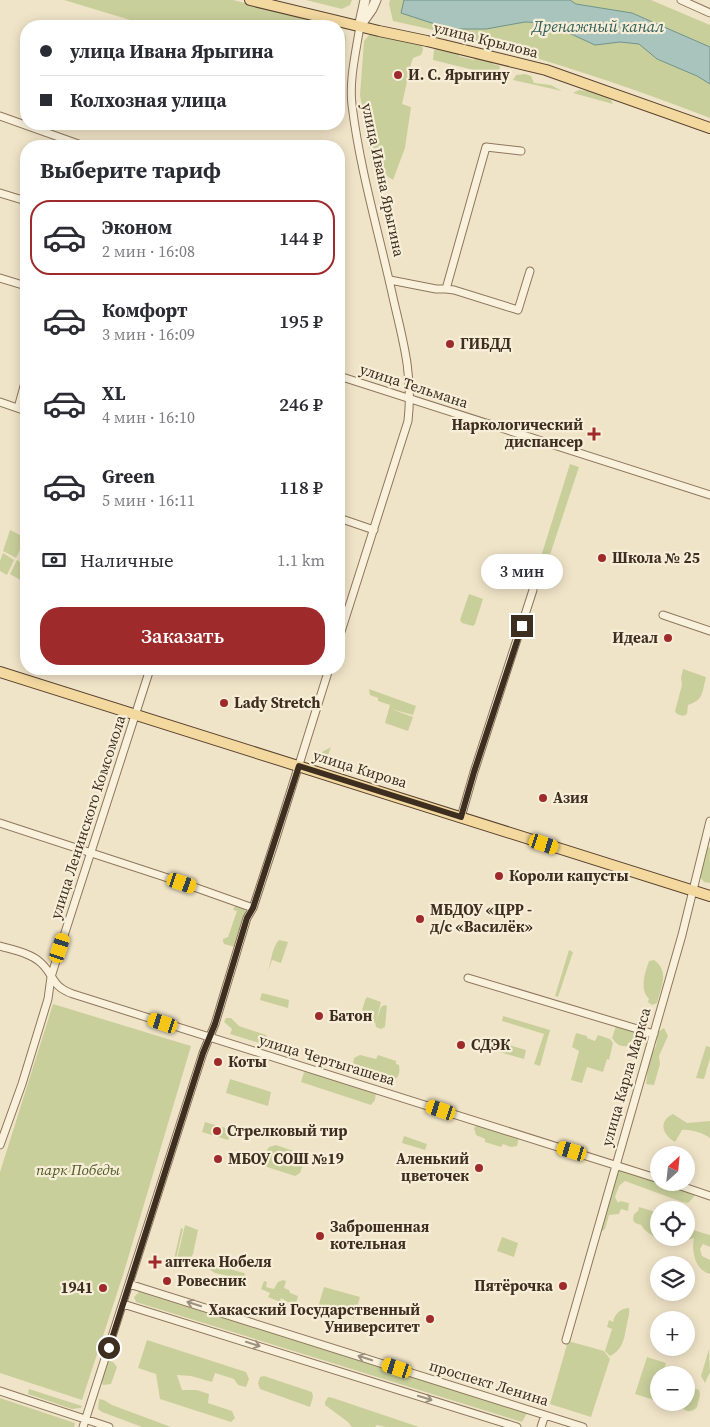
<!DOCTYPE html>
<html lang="ru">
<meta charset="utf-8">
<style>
body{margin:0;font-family:"Source Serif 4",serif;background:#f2f2f3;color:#2b2b33;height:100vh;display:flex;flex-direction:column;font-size:19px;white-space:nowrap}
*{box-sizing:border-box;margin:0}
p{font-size:16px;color:#7c7c81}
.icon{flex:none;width:28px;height:28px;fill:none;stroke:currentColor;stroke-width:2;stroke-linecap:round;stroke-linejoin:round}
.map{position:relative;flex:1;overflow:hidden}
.side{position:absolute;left:20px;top:140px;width:325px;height:535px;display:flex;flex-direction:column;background:#fff;border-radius:20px;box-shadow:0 2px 12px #0003}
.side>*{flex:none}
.hud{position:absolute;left:20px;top:20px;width:325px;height:110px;border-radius:20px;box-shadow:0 2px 12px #0003;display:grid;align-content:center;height:110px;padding:0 20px;background:#fff}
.needle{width:32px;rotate:27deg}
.tools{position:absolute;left:650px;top:1146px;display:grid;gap:10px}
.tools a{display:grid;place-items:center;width:45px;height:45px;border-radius:50%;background:#fff;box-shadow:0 2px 12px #0003;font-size:25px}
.end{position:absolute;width:22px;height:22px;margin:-11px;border:6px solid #3d2e20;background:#fff;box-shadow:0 0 0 2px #fff}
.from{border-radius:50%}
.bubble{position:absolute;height:35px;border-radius:18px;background:#fff;box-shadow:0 2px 12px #0003;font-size:16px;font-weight:600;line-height:35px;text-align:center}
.car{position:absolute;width:15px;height:30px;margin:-15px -8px;border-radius:6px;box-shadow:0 0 4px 1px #0007;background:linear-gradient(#f5c518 24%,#345 0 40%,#f5c518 0 76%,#345 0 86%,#f5c518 0)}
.hud b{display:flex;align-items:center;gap:18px;height:48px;font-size:19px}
.hud b+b{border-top:1px solid #e1e1e2}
.hud i{width:12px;height:12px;background:#2b2b33}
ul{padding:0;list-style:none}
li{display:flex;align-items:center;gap:15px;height:75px;margin:0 10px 8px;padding:0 10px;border:2px solid transparent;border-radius:20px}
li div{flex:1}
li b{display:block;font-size:19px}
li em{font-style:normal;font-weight:600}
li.selected{border-color:#9e2a2b}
li>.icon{width:45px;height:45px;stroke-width:1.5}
h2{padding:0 20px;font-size:22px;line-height:60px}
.pay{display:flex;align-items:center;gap:12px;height:55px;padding:0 20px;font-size:19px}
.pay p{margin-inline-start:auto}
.cta{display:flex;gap:10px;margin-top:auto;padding:10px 20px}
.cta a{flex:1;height:58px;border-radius:20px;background:#9e2a2b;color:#fff;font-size:20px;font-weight:600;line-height:58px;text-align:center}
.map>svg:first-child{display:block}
</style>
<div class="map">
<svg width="710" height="1427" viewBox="0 0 710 1427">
<rect width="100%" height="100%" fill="#f0e4c8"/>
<!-- green -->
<path fill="#c9cf9b" d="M64,0H233L339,26L346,37L342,70L339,74V26H150Z
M306,0H352L350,5L342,9Z
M390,0H404L401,13L486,29L525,22L547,23L595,45L620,42L640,44L657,59L697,76L710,84V118C607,78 501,44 393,21L389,4Z
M570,0H651L710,25V47L632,13L576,4Z
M374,34L420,43L422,45L423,50L421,55L413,58L411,64L402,104L411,107L405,148L393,180L372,166L360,95L364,41L369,35Z
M437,47L458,52L459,56L474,60L476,57L492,60L493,64L500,66L498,76L433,60L434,50Z
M525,74L531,76L534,83L551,85L562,91L513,80L516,75Z
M579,90L596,92L611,100L613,104L573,93Z
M570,464L579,467L541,582L534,579Z
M10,530L26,538L16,558L3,551Z
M3,553L14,560L7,575L0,571V561Z
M17,560L26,566V583L10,574Z
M469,594L483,599L475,624L473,626L462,623L460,620Z
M683,669L706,677C702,692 704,700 688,705L687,714L683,716L677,714L675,711L682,685L681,678Z
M369,689L416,706L413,715L391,709L413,717L408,731L385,723L390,705L378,701V698L370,695Z
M331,747L326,761L360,773L361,770L364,769L366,770L365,774L362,775L319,761L322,752Z
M376,770L406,780L402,784H391L374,779L372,774Z
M707,846L710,848V883L704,882L700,877Z
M235,906L245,909L246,914L235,947L224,944L223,941V939L228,937L237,911L233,910Z
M279,940L288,942L281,963L272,960L268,972C271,961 272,947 279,940Z
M569,950L573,952L558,997L555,996Z
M654,960C670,971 661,987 657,1003L652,1005L648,1002L649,999C639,989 645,973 649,961Z
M262,993L289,1000L288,1008L260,1000Z
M367,997L381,1002L376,1022L381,1007L384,1005L387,1006L385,1027L381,1029L376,1027L375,1022L372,1023L360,1018L365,1000Z
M53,1004L191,1046L123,1275L82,1400L0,1373V1172Z
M503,1016L550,1030L540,1066L534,1064L544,1034L502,1021Z
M226,1018H231L239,1026L266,1035L271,1043L263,1044L230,1034L232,1029L224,1022Z
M616,1026L636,1031L638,1034L635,1039L630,1042L629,1046C620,1047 617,1045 612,1038Z
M664,1028L668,1036L659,1056L660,1064L654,1085L646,1084L649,1059L656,1046L658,1032Z
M576,1033L587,1036V1038L595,1041L598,1035L610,1039L613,1043L609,1060L607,1059L603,1072L587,1067L582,1083L571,1080L579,1051L572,1047Z
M502,1043L526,1050L524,1059L499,1052Z
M706,1046L710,1047V1058L704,1079L696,1078Z
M360,1055L376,1059L378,1055L396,1061V1064L399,1065C404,1092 368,1079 354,1074C352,1070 353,1063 354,1058Z
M304,1072L319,1074L376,1093L375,1100L371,1105L301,1082Z
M230,1079L271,1092L268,1106L226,1093Z
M673,1114L687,1123L710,1121V1138C703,1133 690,1129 682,1130L675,1142C662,1135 658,1121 673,1114Z
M205,1122L232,1130L228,1140L202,1132Z
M477,1125L519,1136L517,1146L511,1147L503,1144L501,1147L485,1142V1139L476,1135L474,1128Z
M404,1136L427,1144L425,1150L402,1143Z
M276,1145L305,1155V1159L300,1173L295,1176L267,1167L264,1163L265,1153L269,1147Z
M617,1168L659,1180V1182L666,1183L694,1193V1197L688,1203L682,1202L625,1181L619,1186L615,1197L618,1203L620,1201L629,1203L628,1211L621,1209L619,1214L609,1215L605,1229L601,1232L599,1229Z
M639,1207L659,1213V1238H686V1228L710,1235V1247L703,1244L700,1249L702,1256L710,1260V1274C695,1270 691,1251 694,1238C688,1239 683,1243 678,1244C666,1244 647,1235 641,1225L635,1223L633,1220L634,1214L638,1211Z
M185,1225L198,1230L193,1254L186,1265L176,1261L174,1259L181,1228L183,1229L176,1259L180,1260L177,1259Z
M502,1237L518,1243L514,1257L497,1251Z
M211,1264L244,1273L248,1279L245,1280L215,1273L209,1269Z
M283,1280L286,1281L284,1288L289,1290L290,1293L298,1296L296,1303L291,1304L281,1298L280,1302L268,1297L270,1293L261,1289L264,1281L267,1282L266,1287L274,1289L278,1282Z
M324,1287L360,1297L354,1318L318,1307Z
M139,1292L527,1413L522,1422L136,1302L134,1297Z
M629,1308C630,1314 628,1318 627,1324C624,1338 624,1349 610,1356L605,1351L612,1329L607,1327L609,1320L613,1322C615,1313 620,1309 629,1308Z
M147,1340L246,1372L249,1379L246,1387L238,1385L234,1379L215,1373L212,1382L191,1376L177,1375L182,1390H197L209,1394L208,1403L232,1411L235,1418L231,1422L160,1399L156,1374L138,1368Z
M568,1341L604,1351L610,1359L591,1417L550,1404Z
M709,1349L710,1372L705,1383L701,1376Z
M647,1357L666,1363L662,1375H659V1385L654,1400L635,1394Z
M110,1361L113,1362L117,1367L111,1384L103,1385C100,1378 104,1366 110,1361Z
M264,1376L312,1392L313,1397L310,1407L260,1389L258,1383L260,1377Z
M690,1387L699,1390L700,1395L697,1407C693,1412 686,1413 682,1407L683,1403L686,1402V1391Z
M29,1389L82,1406L81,1408L72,1409L28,1394Z
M328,1397L333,1398L419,1427H386L377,1425L375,1427H352L348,1422L325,1405V1402Z
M0,1398L75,1423L74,1427H0Z
M99,1399L104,1400L112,1405L171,1427H142L102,1412L98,1409Z"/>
<!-- water -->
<path fill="#a9c4bc" stroke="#6f938a" d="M404,0H570L576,4L632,13L710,47V84L697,76L657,59L639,44L620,42L595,45L547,23L525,22L486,29H450L401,13Z"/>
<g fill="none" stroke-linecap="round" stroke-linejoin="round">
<defs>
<path id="minor" d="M681,0L710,13
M0,116L84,146
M0,193L26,201
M0,278L26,286
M390,280L436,289H446L486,147L521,151
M446,289L454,290L518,310L530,271
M339,376L710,495
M0,402L26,411
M18,408L26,379
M339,518L374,530
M663,615L710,631
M339,638L408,421C413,377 404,344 394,302C380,237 360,171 352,105C349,79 356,52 360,26
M461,817L474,772L533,590
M0,823L177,881L253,908
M0,946C13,950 30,953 40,962C55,975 50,986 73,994L659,1179
M468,978L654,1034
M0,1145L22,1084L48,999L51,977L60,948L150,669
M669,1182L710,1196
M129,1284L583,1427
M123,1304L517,1427
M566,1340L682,935L710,821
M0,1391L109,1427
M83,1427L203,1053L215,1024L247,918L253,908L275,841L329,669
M541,1427L545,1415"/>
<path id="tertiary" d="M360,23L365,0
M360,26L372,9L376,0"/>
<path id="primary" d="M250,0L379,31L427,41L546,70L710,128
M0,672L710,896"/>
</defs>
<!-- minor casing -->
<use href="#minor" stroke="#8d765c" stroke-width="9"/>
<!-- tertiary casing -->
<use href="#tertiary" stroke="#8d765c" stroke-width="11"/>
<!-- primary casing -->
<use href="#primary" stroke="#5b4430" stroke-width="12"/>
<!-- minor -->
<use href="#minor" stroke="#faf1dc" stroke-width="7"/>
<!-- tertiary -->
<use href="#tertiary" stroke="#faf1dc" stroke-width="9"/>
<!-- primary -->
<use href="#primary" stroke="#f3d9a0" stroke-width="10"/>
</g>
<!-- one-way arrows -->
<defs><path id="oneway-shaft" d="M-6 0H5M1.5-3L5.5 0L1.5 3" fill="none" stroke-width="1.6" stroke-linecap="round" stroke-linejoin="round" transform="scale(1.25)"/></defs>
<g stroke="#9c907e">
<use href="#oneway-shaft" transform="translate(194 1304) rotate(-162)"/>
<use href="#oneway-shaft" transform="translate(253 1344) rotate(18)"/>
<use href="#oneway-shaft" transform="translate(365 1358) rotate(-162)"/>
<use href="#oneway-shaft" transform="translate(425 1398) rotate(17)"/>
</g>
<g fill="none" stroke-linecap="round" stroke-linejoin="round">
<!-- route -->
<path stroke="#3d2e20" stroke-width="6" d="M109,1348L203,1053L215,1024L247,918L253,908L299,766L461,817L474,772L522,626"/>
</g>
<!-- markers -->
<g fill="#9e2a2b" stroke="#f7eed8" stroke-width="2">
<circle cx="398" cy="75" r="5"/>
<circle cx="450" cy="344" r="5"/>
<path d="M591.5 426.5h5v5h5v5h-5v5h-5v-5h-5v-5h5z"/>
<circle cx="602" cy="558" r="5"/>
<circle cx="668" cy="638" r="5"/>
<circle cx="224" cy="703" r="5"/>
<circle cx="543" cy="798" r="5"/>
<circle cx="499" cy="876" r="5"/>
<circle cx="420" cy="919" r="5"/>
<circle cx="319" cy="1016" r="5"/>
<circle cx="461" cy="1045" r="5"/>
<circle cx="218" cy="1062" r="5"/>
<circle cx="217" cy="1131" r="5"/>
<circle cx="218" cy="1159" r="5"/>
<circle cx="479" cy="1168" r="5"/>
<circle cx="320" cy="1236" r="5"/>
<path d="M152.5 1254.5h5v5h5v5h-5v5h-5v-5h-5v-5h5z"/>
<circle cx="167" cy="1281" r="5"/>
<circle cx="563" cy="1286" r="5"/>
<circle cx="103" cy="1288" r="5"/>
<circle cx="430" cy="1319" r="5"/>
</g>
<g text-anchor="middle" stroke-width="4.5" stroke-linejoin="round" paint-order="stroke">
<!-- street labels -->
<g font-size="15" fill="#3d2e20" stroke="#f7eed8">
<text transform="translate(486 40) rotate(14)" y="5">улица Крылова</text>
<text transform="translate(383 180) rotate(78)" y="5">улица Ивана Ярыгина</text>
<text transform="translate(414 386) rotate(18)" y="5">улица Тельмана</text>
<text transform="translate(360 769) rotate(17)" y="5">улица Кирова</text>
<text transform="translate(88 817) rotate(-72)" y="5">улица Ленинского Комсомола</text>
<text transform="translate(327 1060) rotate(17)" y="5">улица Чертыгашева</text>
<text transform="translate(626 1077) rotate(-74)" y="5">улица Карла Маркса</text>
<text transform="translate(489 1383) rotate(17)" y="5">проспект Ленина</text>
</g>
<!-- poi labels -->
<g font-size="15" font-weight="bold" fill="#3d2e20" stroke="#f7eed8" text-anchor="start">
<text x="408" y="80">И. С. Ярыгину</text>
<text x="460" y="349">ГИБДД</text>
<text x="583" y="430" text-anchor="end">Наркологический<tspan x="583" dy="17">диспансер</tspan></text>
<text x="612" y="563">Школа № 25</text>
<text x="658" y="643" text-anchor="end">Идеал</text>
<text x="234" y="708">Lady Stretch</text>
<text x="553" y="803">Азия</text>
<text x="509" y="881">Короли капусты</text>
<text x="430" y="915">МБДОУ «ЦРР -<tspan x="430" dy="17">д/с «Василёк»</tspan></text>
<text x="329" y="1021">Батон</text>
<text x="471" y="1050">СДЭК</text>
<text x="228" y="1067">Коты</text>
<text x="227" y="1136">Стрелковый тир</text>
<text x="228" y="1164">МБОУ СОШ №19</text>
<text x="469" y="1164" text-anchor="end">Аленький<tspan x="469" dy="17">цветочек</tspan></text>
<text x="330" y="1232">Заброшенная<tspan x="330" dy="17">котельная</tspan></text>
<text x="165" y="1267">аптека Нобеля</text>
<text x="177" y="1286">Ровесник</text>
<text x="553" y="1291" text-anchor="end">Пятёрочка</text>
<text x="93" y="1293" text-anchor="end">1941</text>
<text x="420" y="1315" text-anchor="end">Хакасский Государственный<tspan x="420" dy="17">Университет</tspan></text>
</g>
<!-- park labels -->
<g font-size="15" font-style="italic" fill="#4d5a26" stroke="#f7eed8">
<text x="78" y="1175">парк Победы</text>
</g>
<!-- water labels -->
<g font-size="16" font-style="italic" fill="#2f5d5a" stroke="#f7eed8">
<text x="598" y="32">Дренажный канал</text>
</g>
</g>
</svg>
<div class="tools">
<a><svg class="needle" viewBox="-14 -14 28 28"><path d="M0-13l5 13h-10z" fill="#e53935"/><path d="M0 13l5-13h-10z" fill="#7c7c81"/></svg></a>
<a><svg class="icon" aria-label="locate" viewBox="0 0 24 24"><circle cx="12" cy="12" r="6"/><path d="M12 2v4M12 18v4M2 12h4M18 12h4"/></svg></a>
<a><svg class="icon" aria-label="layers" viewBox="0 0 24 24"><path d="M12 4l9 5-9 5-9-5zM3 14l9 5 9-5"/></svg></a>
<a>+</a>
<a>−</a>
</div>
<i class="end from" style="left:109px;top:1348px"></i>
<i class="end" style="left:522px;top:626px"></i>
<div class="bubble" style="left:481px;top:554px;width:82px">3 мин</div>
<i class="car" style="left:544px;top:844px;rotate:108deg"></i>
<i class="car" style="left:182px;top:883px;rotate:109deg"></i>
<i class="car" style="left:60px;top:948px;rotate:18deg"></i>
<i class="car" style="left:163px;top:1023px;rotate:288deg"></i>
<i class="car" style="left:441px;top:1110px;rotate:288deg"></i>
<i class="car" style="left:572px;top:1151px;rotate:287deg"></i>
<i class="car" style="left:397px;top:1368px;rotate:288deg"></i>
<div class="hud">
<b><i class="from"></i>улица Ивана Ярыгина</b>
<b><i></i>Колхозная улица</b>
</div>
<section class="side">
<h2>Выберите тариф</h2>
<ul>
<li class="selected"><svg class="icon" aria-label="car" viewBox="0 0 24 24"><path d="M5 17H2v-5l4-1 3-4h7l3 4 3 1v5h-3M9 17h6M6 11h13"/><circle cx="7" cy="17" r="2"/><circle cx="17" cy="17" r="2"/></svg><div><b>Эконом</b><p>2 мин · 16:08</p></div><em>144 ₽</em></li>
<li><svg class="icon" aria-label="car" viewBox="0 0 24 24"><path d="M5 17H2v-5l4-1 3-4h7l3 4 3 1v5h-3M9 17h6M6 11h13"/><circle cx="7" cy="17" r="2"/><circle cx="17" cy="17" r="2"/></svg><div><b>Комфорт</b><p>3 мин · 16:09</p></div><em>195 ₽</em></li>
<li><svg class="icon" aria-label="car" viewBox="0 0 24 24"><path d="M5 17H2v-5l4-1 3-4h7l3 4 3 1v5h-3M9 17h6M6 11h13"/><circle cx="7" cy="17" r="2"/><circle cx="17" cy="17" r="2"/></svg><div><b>XL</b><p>4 мин · 16:10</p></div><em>246 ₽</em></li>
<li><svg class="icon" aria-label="car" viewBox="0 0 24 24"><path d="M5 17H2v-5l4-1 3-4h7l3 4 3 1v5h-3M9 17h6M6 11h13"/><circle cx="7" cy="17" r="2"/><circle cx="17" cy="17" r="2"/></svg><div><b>Green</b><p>5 мин · 16:11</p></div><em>118 ₽</em></li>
</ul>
<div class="pay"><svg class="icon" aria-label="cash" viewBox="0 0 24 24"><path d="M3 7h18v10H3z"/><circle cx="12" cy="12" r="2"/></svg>Наличные<p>1.1 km</p></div>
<div class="cta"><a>Заказать</a></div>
</section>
</div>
